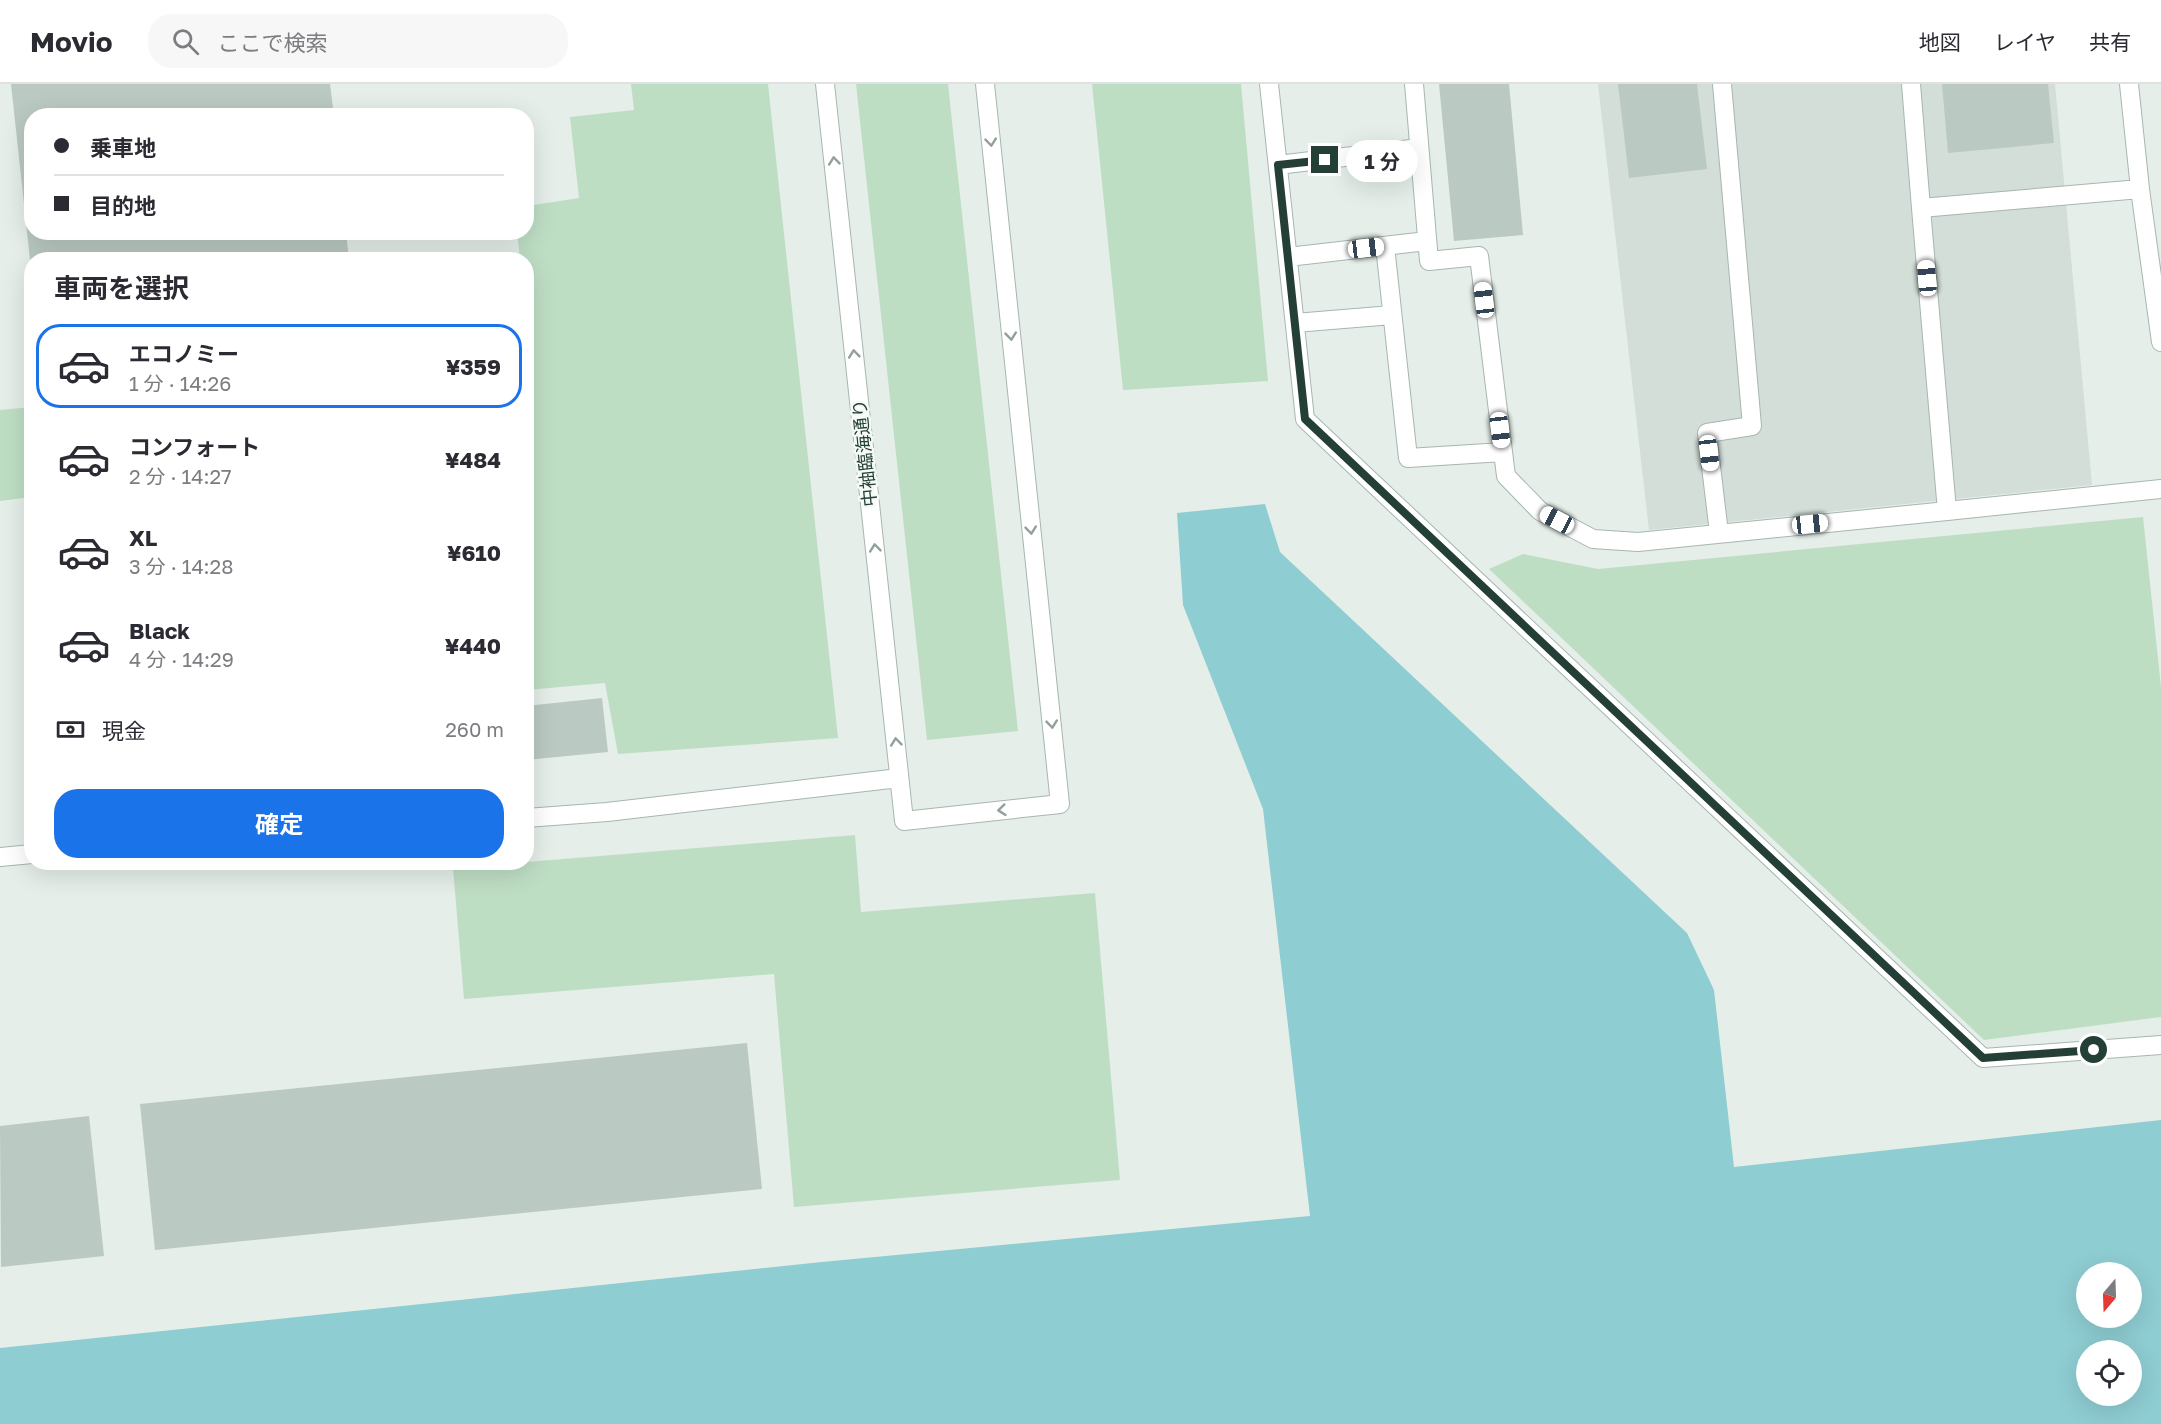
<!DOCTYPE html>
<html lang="ja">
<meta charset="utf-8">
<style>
body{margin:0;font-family:"Golos Text","Noto Sans JP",sans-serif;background:#f7f7f7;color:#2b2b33;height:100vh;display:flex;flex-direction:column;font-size:22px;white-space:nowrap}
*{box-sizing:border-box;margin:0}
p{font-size:20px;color:#7c7c81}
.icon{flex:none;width:33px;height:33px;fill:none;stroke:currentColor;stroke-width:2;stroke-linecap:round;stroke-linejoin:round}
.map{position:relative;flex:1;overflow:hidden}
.sheet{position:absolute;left:24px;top:168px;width:510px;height:618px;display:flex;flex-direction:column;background:#fff;border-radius:24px;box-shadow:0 6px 24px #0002}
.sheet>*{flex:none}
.banner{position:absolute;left:24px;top:24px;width:510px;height:132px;border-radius:24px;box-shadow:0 6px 24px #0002;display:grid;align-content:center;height:132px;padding:0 30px;background:#fff}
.needle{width:39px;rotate:199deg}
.buttons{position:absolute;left:2076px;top:1178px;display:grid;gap:12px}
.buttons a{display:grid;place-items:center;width:66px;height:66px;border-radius:50%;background:#fff;box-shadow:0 6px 24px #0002;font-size:30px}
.end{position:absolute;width:27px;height:27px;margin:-14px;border:8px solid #244036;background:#fff;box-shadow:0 0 0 3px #fff}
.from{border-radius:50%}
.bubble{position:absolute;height:42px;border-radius:21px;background:#fff;box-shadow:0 6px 24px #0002;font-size:20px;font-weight:700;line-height:42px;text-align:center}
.car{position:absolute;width:18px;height:36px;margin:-18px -9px;border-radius:8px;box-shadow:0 0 4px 2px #0007;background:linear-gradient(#fff 24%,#345 0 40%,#fff 0 76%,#345 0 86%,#fff 0)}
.banner b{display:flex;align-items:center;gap:21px;height:57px;font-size:22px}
.banner b+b{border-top:2px solid #e1e1e2}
.banner i{width:15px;height:15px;background:#2b2b33}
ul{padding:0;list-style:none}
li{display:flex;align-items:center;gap:18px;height:84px;margin:0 12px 9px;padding:0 18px;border:3px solid transparent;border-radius:24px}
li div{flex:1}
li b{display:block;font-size:22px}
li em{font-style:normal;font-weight:700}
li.on{border-color:#1a73e8}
li>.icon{width:54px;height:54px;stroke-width:1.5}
h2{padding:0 30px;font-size:27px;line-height:72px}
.pay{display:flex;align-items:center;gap:15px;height:66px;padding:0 30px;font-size:22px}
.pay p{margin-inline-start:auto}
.primary-button{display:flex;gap:12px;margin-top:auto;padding:12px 30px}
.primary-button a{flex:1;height:69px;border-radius:24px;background:#1a73e8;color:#fff;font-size:24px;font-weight:700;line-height:69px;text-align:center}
header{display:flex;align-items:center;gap:36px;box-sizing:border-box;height:84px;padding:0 30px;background:#fff;border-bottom:2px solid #e1e1e2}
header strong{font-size:28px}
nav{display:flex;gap:33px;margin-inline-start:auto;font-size:21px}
.search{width:420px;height:54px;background:#f7f7f7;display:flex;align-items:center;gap:15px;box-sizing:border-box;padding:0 21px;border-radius:24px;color:#7c7c81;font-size:22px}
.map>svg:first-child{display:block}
</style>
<header>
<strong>Movio</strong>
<div class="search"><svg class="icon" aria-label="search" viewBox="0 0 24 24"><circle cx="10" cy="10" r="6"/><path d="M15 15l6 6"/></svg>ここで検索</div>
<nav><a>地図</a><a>レイヤ</a><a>共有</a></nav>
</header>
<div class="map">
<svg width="2161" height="1340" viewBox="0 0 2161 1340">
<rect width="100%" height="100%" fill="#e5eee9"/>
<!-- built -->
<path fill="#d3ded8" d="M1598,0H2055L2092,401L1649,446Z"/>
<!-- green -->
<path fill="#bedec4" d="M631,0H768L838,654L618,670L605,599L527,606L526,270L529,269L526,176L520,175L517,149L526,148L527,122L579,114L570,33L634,26Z
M856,0H948L1018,647L927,656Z
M1092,0H1241L1268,297L1123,306Z
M31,323V413L0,417V326Z
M2143,433L2161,603V933L1984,956L1489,485L1523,470L1598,485Z
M855,751L861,828L1095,809L1120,1096L794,1123L774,890L464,915L453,784Z"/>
<!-- water -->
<path fill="#8ecdd2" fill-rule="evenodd" d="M1265,420L1280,468L1687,849L1714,906L1734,1083L2161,1036V1340H0V1264L822,1178L1310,1132L1263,725L1183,521L1177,429ZM2086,1188H2132V1233H2086ZM2086,1266H2132V1311H2086Z"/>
<!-- building -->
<path fill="#bac9c2" d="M11,0H330L334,32H32V148H346L349,176H30Z
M1439,0H1509L1523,151L1454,157Z
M1618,0H1697L1707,85L1629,94Z
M1942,0H2048L2054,59L1948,69Z
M602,614L608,668L526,676V622Z
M747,959L762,1105L155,1166L140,1020Z
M89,1032L104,1172L1,1183L0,1042Z"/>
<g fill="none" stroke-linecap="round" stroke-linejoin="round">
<defs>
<path id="minor" d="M825,0L904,737L1060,720L985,0
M1269,0L1305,335L1983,974L2161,961
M1414,0L1429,177L1479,172L1506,392L1540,427L1593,455L1638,458L1947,427
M1911,0L1921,124
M2129,0L2140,105L2161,258
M1278,81L1419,64
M2140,105L1921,124L1947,427L2161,405
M1385,162L1408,374L1503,368
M1288,173L1427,157
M1295,239L1392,231
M1719,449L1707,349L1752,342L1722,0
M526,734L607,728L899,694
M0,773L32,770"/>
</defs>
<!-- minor casing -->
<use href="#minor" stroke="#a7b6b0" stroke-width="20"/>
<!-- minor -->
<use href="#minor" stroke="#fff" stroke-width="18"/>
</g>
<!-- one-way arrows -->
<defs><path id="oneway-chevron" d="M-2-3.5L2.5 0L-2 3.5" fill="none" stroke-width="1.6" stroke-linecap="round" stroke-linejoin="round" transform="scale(1.5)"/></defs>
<g stroke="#92a09a">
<use href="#oneway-chevron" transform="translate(991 58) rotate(84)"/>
<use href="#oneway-chevron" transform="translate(834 77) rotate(-96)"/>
<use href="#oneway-chevron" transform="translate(1011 252) rotate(84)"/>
<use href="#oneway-chevron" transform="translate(854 270) rotate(-96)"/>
<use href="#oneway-chevron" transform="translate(1031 446) rotate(84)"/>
<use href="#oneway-chevron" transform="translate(875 464) rotate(-96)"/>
<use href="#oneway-chevron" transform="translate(1052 640) rotate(84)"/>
<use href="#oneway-chevron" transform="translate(896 658) rotate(-96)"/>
<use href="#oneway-chevron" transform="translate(1002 726) rotate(174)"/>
</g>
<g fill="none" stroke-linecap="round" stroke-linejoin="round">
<!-- route -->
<path stroke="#244036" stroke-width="8" d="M1325,76L1278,81L1305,335L1983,974L2094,966"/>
</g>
<g text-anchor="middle" stroke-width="5" stroke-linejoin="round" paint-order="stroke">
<!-- street labels -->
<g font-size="18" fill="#244036" stroke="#f5faf7">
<text transform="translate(865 369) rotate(-96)" y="6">中袖臨海通り</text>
</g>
</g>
</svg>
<div class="buttons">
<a><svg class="needle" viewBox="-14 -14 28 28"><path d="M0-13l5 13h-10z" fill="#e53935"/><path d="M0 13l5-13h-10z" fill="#7c7c81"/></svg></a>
<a><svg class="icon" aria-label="locate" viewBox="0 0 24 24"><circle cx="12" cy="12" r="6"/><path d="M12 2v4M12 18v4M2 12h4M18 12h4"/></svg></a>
</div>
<i class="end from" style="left:2094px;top:966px"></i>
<i class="end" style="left:1325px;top:76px"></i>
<div class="bubble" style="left:1346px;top:56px;width:72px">1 分</div>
<i class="car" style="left:1366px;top:164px;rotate:83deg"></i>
<i class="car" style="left:1927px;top:194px;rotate:355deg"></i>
<i class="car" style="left:1484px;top:216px;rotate:353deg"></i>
<i class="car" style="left:1500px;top:346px;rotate:173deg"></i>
<i class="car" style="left:1709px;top:369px;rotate:173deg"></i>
<i class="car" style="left:1557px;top:436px;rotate:298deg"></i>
<i class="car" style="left:1810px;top:440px;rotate:84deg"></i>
<div class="banner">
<b><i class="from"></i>乗車地</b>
<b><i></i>目的地</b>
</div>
<section class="sheet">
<h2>車両を選択</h2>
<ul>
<li class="on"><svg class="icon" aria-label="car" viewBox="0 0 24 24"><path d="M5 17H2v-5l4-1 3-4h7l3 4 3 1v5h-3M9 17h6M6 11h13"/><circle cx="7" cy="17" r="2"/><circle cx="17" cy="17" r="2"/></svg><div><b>エコノミー</b><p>1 分 · 14:26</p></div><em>¥359</em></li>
<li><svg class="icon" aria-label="car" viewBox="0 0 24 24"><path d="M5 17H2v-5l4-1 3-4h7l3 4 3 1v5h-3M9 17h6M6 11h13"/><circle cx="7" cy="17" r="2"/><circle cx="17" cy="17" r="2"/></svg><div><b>コンフォート</b><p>2 分 · 14:27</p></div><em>¥484</em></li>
<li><svg class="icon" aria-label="car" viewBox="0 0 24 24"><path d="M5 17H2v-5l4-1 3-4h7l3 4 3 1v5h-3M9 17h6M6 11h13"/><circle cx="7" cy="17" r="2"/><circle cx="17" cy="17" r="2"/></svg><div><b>XL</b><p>3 分 · 14:28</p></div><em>¥610</em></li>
<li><svg class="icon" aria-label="car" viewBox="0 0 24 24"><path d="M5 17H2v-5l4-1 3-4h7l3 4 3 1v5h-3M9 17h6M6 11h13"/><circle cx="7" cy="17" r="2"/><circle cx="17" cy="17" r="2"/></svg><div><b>Black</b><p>4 分 · 14:29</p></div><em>¥440</em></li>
</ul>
<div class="pay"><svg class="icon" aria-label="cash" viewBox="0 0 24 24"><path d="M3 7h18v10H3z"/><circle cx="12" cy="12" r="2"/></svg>現金<p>260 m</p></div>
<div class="primary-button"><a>確定</a></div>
</section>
</div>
